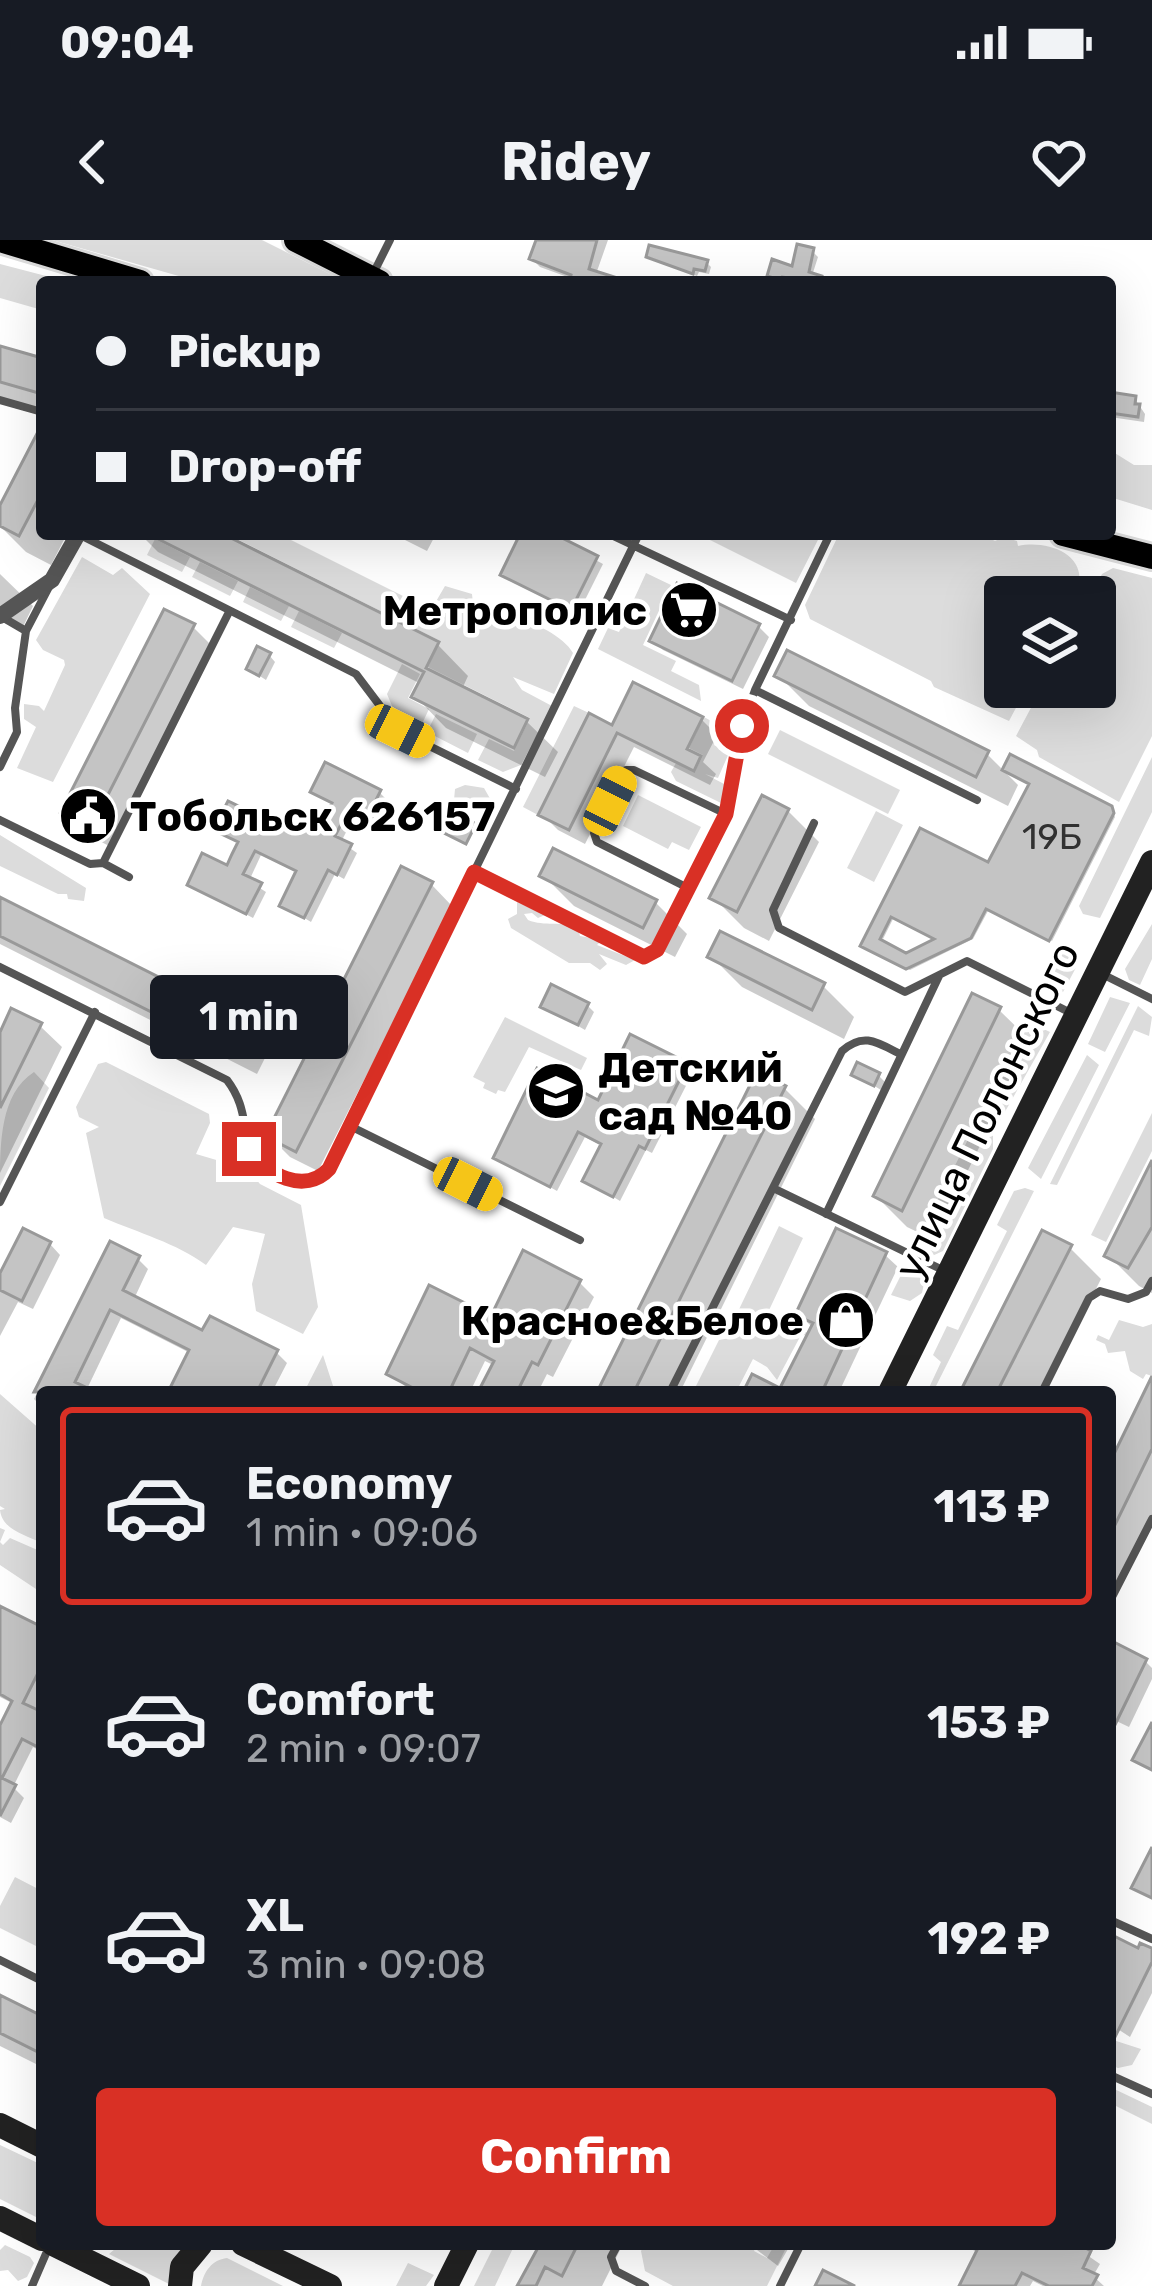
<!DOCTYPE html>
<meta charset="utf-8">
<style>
body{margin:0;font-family:Rubik,sans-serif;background:#20242c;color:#f1f3f6;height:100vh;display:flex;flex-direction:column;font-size:45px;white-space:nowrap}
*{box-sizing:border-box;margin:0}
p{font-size:39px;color:#9ea1a6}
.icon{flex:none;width:66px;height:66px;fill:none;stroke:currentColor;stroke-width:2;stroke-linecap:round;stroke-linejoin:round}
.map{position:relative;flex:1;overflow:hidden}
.sheet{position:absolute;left:36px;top:1146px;width:1080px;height:864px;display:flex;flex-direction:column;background:#171b24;border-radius:12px;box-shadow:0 12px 48px #0002}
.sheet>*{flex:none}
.top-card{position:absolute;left:36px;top:36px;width:1080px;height:264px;border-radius:12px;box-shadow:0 12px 48px #0002;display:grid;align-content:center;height:264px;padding:0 60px;background:#171b24}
.tools{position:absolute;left:984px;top:336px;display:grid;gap:24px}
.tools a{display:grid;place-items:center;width:132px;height:132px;border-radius:12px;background:#171b24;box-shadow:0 12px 48px #0002;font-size:60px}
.end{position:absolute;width:54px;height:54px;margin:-27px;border:15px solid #d93025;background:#fff;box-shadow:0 0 0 6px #fff}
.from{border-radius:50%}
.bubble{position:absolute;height:84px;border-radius:12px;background:#171b24;box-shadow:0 12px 48px #0002;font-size:39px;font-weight:700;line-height:84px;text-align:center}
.car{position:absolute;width:36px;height:72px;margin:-36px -18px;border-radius:15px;box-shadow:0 0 9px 3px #0007;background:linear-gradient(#f5c518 24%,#345 0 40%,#f5c518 0 76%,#345 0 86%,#f5c518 0)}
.top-card b{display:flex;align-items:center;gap:42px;height:114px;font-size:45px}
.top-card b+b{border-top:3px solid #363941}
.top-card i{width:30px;height:30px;background:#f1f3f6}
ul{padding:21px 0 0;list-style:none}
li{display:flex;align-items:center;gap:36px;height:198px;margin:0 24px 18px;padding:0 36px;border:6px solid transparent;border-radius:12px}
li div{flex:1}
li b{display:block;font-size:45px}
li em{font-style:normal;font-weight:700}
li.current{border-color:#d93025}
li>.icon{width:108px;height:108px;stroke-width:1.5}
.action{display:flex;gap:24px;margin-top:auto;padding:24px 60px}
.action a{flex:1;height:138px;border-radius:12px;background:#d93025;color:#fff;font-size:48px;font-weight:700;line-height:138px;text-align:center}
.status{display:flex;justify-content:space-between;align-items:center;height:84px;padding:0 60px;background:#171b24;direction:ltr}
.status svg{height:33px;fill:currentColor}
header{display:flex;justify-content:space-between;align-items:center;height:156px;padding:0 60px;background:#171b24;font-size:54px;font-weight:700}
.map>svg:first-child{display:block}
</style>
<div class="status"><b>09:04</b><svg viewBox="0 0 49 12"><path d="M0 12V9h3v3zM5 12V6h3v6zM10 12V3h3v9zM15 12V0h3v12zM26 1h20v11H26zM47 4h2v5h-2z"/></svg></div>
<header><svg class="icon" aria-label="back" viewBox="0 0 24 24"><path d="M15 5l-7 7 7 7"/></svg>Ridey<svg class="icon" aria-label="heart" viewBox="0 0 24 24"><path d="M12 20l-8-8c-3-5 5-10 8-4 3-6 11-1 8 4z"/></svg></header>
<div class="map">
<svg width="1152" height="2046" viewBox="0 0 1152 2046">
<rect width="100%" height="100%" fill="#fff"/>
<!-- green -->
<path fill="#dcdcdc" d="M52,0H262L346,42H200Z
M0,24L69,42H42V70L0,58Z
M1110,210L1134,225H1152V270L1110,257Z
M227,294H279L431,370L445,346L472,354L474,373C501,368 559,388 573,413L554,454L513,437L522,450L552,466L521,525L503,532L478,520L489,499L514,511L530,478L428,427L440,401Z
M698,294H821L796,343Z
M839,294H993L991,299L995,301L1004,297L1017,301L1018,306C1051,299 1095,318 1074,357H1005V447H1027L1009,481L934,447L931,441L810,379L805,365Z
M155,299L190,317L182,332L147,315Z
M82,317L113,335L122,328L150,354L53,542L17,528L36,487L24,479V464L39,466L44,471L65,425L64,420L43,410L36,400Z
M200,322L238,341L230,356L192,337Z
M1113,328L1152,338V496L1119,562L1039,517L1037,510L1016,496L1042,447H1095V357H1090L1102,334Z
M646,333L671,345L643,405L676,421L671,431L699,445L701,461L598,409L608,388L619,392Z
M250,347L289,366L281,381L243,362Z
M299,371L342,393L334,408L291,387Z
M402,424L420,434L408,458L429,469L420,488L392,466L387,454Z
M574,466L589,473L538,575L523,567Z
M436,474L477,494L468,513L427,492Z
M704,477L722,487L714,505L729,513L718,538L705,534L726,545L721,563L676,541L671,532L676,523L695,532L703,515L689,508Z
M780,490L900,550L888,574L768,514Z
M1152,517V572L1100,678L1083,674L1079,666Z
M465,545L484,548L492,562L469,569L454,560L455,549Z
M638,555L701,587L689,610L672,602L668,609L623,586Z
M876,571L903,585L874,642L847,628Z
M0,595L86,648L84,661L68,659L67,654H58L0,626Z
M517,662L545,675L538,678L532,673L524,674L528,680C545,687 561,680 578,689L580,696L602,700L597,705L635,720L626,725L599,714L607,724L600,730L590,723H569L511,688L508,679L517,674Z
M1152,684V719L1140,745L1129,740L1125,729Z
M1059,706L1067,707L1080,720L1063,752L1057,754L1039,746Z
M1110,757L1130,763L1105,812L1088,804Z
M1138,766L1152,777L1149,796L1134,790L1057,945L1050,944Z
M505,777L587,818L581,830L529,807L505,852L498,850L496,854L483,848L485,843L473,837Z
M1027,781L1050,792L993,893V909L943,1011L932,1016L914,1008Z
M1087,815L1099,825L1041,939L1028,928Z
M106,822L209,874L210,883L196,914L247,929L260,944L301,965L318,1067L303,1094L256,1071L252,1044L265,994L233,987L206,1025C176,1003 139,993 104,978L86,893L99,887L79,877L76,867L98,824Z
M34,832L49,848L0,946C0,903 0,854 34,832Z
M1152,873V911L1106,1002L1091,995Z
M1025,948L1034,951L933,1152H927L941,1122L933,1115L947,1086L958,1090L1007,991L997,985L1014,951Z
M779,986L803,998L763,1083L731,1086Z
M906,1025L925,1039L922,1053L910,1061L891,1055Z
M1119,1080L1143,1087L1152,1084V1136L1146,1134L1143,1139L1130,1131L1125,1111L1108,1113L1105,1104L1096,1100L1098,1095L1109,1100Z
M793,1087L816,1096L801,1095L777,1140L767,1127L753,1119L736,1152H693L719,1100Z
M323,1115L335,1152H304Z
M0,1154L42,1191V1303C26,1295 2,1290 0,1270L5,1269L0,1266Z
M0,1288L5,1290L0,1302L3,1305L10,1298L42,1312V1353L0,1325Z
M15,1637L42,1651V1709L0,1688V1666Z
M1110,1799L1141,1809L1132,1825L1118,1828L1110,1825Z
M1110,1847L1152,1867V1884L1110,1863Z
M0,1905L42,1925V1980L0,1959Z
M121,2004H185L175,2017L169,2044L109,2014Z
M495,2004H515L495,2046H474Z
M645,2004H757L754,2011L767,2018L775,2004H788L767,2046H673L645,2031L641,2011Z
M5,2005L30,2017L34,2023L27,2037L18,2041L8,2030L0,2031V2010Z
M227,2018L283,2046H201C204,2031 212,2020 227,2018Z
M408,2023L434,2035L426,2046H396Z"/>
<!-- shadow -->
<path fill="#0003" fill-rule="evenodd" d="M539,0H608L596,34L613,42H572L573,39L540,27L532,19Z
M812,11L818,17L810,42H776L770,35L794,30Z
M649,16L706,22L711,27L709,34L699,32L697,36Z
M0,109L42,122V174L0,162Z
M1110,155L1135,159L1145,174L1144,182L1110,177Z
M42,190V294H67L51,325L26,312L0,286V271Z
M140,294H216L437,404L468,436L462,449L526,481L558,512L545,537L446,488L415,456L421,444L158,312Z
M393,294H436L427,311Z
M523,294H547L603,324L578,374L503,334Z
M0,334L33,366L21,391L0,380Z
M758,386L769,397L743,449L663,410L653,400Z
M193,387L214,408L113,608L86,594L64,572Z
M269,415L275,422L266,440L249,429Z
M778,435L987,514L1018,545L1008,566L809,466Z
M701,479L717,495L703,522L716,534L710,545L634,507L585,604L558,590L542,574L614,489Z
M314,552H379L386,559L374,582L356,573L341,602L357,613L344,639L335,634L311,682L283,665L299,633L261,615L249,641L266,652L253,678L190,644L228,629L240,604L217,590L290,594L321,591L334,565Z
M788,571L819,602L769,701L744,688L713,657Z
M1113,572L1115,577L1052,701L989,669L973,699L910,730L866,707L922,592L990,626ZM894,677L939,700L906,716L881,703Z
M555,612L656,663L687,694L675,717L574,666L543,635Z
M431,644L452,666L318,931L290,917L268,895Z
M0,661L249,786L270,808L257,834L0,704Z
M711,716L823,746L854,777L844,799L742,747Z
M587,765L594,772L585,790L544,766Z
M999,770L1031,801L934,1000L907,987L876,956Z
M40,786L62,807L0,933V798Z
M686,826L693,832L652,913L646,910L620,961L586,940L603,906L585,897L557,951L497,917L600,864Z
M855,834L878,835L885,842L881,850Z
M784,848L815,879L680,1152H601Z
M1152,927V1053L1139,1046L1108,1015Z
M50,1004L60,1015L33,1069L18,1062L0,1096V1040Z
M111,1006L138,1019L148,1029L134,1059L203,1094L276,1112L287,1123L272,1152H171L190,1113L121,1078L86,1151L89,1152H42V1167L34,1159Z
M1070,1008L1101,1039L1044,1152H963Z
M885,1015L898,1027L839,1152H781L814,1089L799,1074Z
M579,1042L594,1057L553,1137L547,1134L538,1152H481L495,1126L485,1121L470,1152H412L389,1133L493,1080Z
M1152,1147V1274L1110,1360V1229Z
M0,1369L42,1390V1455L34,1471L42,1475V1512L33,1507L13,1547L24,1558L11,1583L0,1577V1492L14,1464L0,1457Z
M1110,1411L1145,1421L1152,1428V1439L1129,1487L1110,1478Z
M1110,1698L1139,1712H1152V1753L1130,1797L1110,1784Z
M0,1758L42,1779V1827L0,1806Z
M542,2004H623L602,2046H521Z
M760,2004H791L778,2026L757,2010Z
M961,2004H1071L1100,2024L1093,2036L1104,2046H1043L1033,2041L1030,2046H962L979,2013Z"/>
<!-- building -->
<path fill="#c4c4c4" stroke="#999" stroke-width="3" fill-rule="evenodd" d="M536,0H597L589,29L621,39V42H569L571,35L529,19Z
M797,4L814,8L809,32L822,36L821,42L782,37L780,40L767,36L772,19L792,26Z
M649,5L708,20L705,31L694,29L693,34L646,17Z
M0,106L42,118V154L0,142Z
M1110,152L1136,156L1135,164H1140L1138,177L1110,173Z
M42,184V252L19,296L0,286V265Z
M148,294H223L439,402L426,428L528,479L514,508L411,457L424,432Z
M520,294H554L598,316L571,370L500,335Z
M677,343L760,384L732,441L649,401Z
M164,369L195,384L91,588L60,573Z
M257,406L271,413L259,436L246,429Z
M787,410L989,511L976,537L774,436Z
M633,442L703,477L687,509L701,516L694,531L617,493L569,590L538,575L589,473L612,485Z
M1010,514L1112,566L1114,573L1049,701L986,669L971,698L906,729L860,706L920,588L988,622L1029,544L1002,530ZM891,677L934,699L906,713L880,699Z
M325,522L381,550L367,578L349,569L335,596L352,604L337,635L328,630L304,678L279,666L296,631L255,611L243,634L262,643L246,674L187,645L202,613L227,625L232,614L238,602L213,590L228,561L288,590L295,576L320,587L332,563L310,552Z
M762,555L789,569L737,672L709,658Z
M445,568L476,584L466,604L434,588Z
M553,608L657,660L643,688L539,636Z
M401,626L433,642L296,912L265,896Z
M0,657L250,783L235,814L0,696Z
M720,691L825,743L812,770L707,717Z
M551,744L589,763L578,785L540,767Z
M972,753L1001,767L902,971L873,956Z
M11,768L42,783L0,868V792Z
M630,794L688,823L645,909L639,906L613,957L582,941L601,904L578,892L550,947L493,918L537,828L598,860Z
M857,822L880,833L874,846L851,835Z
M757,831L786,846L742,933L634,1152H597Z
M1152,920V987L1128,1028L1104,1016Z
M23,988L51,1002L22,1061L0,1050V1033Z
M836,988L887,1012L822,1152H754L745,1148L752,1134L780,1148L813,1083L795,1075Z
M1042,990L1072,1005L997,1152H960Z
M110,1001L140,1016L123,1050L202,1090L210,1076L278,1110L257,1152H168L189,1110L110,1070L75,1142L96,1152H34Z
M523,1010L581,1040L538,1125L532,1122L517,1152H478L494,1121L470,1108L449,1152H421L386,1134L429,1045L491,1076Z
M1152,1136V1209L1110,1295V1222Z
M0,1366L42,1387V1425L23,1463L42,1472V1509L22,1499L2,1538L16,1545L0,1576V1485L12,1461L0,1454Z
M1110,1400L1147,1419L1110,1495Z
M1152,1482V1530L1132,1520Z
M1152,1607V1658L1131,1648Z
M1110,1694L1138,1708L1140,1703L1152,1708V1722L1110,1807Z
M0,1755L42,1776V1814L0,1793Z
M540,2004H578L562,2036L545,2027L536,2046H517Z
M980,2004H1078L1091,2011L1083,2028L1098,2035L1092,2046H1049L1022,2033L1015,2046H959Z
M823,2030L855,2046H815Z"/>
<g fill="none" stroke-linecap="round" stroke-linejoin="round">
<defs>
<path id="primary" d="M0,0L140,42
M296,0L379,42
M1063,294L1152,317"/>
</defs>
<!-- primary casing -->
<use href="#primary" stroke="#dbdbdb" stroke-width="30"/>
<!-- service -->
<path stroke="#555" stroke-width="8" d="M372,36L390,0
M0,160L42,172
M609,294L791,380
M80,295L356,434L399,491L516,549
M2,377L26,391
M755,450L977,560
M0,527L17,492L15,468L26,391L49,347
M0,580L90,624L103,623L129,637
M814,583L773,670L779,688L905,752L967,721L1075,775
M103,623L229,372
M474,632L644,717L657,710L726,574L737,500L755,450L830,294
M688,648L597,602L594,593L626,530H634L726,574
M0,727L227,840C259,882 227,911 288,938C307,946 316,943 329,929L639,294
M1100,733L1152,759
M350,886L580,1000
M773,948L947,1032
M0,962L95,772
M826,974L939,736
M670,1152L842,811C863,792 877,802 900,814
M1042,1152L1089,1058L1100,1051L1128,1059L1146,1052L1152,1041
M1110,1361L1152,1279
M1110,1680L1152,1699
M0,1720L42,1741
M1110,1835L1152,1854
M618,2004L611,2017L616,2031L645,2046
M32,2046L48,2009
M780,2046L801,2004"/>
<!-- minor -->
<path stroke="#555" stroke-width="16" d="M0,376L52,340L78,294"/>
<!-- secondary -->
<path stroke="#222" stroke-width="24" d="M890,1152L1152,622
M0,1885L42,1906
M0,1978L42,1999
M53,2004L138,2046
M243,2004L330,2046
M180,2046L182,2027L201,2004
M446,2046L467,2004"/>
<!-- primary -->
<use href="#primary" stroke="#000" stroke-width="24"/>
</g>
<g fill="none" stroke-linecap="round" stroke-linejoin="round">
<!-- route -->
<path stroke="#d93025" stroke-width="15" d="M249,909C266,935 305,955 329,929L474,632L644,717L657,710L726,574L742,486"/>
</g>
<!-- icons -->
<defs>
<symbol id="supermarket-disc" viewBox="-11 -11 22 22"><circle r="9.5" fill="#000" stroke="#fff"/><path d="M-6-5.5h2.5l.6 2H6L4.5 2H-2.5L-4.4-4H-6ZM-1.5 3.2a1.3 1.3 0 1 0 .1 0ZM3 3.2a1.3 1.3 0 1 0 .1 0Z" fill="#fff"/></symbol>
<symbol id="civic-disc" viewBox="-11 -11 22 22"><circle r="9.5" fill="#000" stroke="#fff"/><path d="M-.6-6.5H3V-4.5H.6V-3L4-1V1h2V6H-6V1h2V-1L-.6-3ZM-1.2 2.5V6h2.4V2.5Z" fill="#fff"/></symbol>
<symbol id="school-disc" viewBox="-11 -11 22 22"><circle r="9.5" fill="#000" stroke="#fff"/><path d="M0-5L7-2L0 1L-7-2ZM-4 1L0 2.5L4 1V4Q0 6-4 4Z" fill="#fff"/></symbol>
<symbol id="shop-disc" viewBox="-11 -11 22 22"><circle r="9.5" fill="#000" stroke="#fff"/><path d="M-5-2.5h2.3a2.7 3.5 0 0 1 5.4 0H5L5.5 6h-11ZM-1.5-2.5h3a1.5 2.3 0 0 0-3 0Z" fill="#fff"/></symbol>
</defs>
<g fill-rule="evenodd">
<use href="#supermarket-disc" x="656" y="337" width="66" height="66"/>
<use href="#civic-disc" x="55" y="543" width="66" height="66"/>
<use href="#school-disc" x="523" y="818" width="66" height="66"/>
<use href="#shop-disc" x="813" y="1047" width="66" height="66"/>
</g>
<g text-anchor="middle" stroke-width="9" stroke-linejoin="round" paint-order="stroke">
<!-- number labels -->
<g font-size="36" fill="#313131">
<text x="1052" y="609">19Б</text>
</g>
<!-- poi labels -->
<g font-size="42" font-weight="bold" fill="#000" stroke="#fff" text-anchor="end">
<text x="647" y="385">Метрополис</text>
<text x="130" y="591" text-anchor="start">Тобольск 626157</text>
<text x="598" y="842" text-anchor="start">Детский<tspan x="598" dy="48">сад №40</tspan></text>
<text x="804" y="1095">Красное&amp;Белое</text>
</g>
<!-- street labels -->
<g font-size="42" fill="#000" stroke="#fff">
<text transform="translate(986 870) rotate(-64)" y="15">улица Полонского</text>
</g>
</g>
</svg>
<div class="tools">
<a><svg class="icon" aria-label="layers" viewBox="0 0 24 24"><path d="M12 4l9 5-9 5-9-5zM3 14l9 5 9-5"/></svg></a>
</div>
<i class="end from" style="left:742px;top:486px"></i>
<i class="end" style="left:249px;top:909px"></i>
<div class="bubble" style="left:150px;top:735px;width:198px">1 min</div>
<i class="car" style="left:400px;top:491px;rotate:116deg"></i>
<i class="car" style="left:610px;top:561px;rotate:26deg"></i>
<i class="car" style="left:468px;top:944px;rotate:117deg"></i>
<div class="top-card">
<b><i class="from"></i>Pickup</b>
<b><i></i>Drop-off</b>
</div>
<section class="sheet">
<ul>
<li class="current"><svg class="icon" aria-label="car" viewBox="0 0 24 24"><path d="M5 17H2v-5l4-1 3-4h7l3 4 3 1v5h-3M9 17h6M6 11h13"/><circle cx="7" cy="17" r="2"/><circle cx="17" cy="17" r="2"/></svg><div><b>Economy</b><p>1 min · 09:06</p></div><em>113 ₽</em></li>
<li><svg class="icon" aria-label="car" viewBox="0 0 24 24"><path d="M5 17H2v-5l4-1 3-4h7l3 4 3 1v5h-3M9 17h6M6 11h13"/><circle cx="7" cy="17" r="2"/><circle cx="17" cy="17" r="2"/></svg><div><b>Comfort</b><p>2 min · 09:07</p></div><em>153 ₽</em></li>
<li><svg class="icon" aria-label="car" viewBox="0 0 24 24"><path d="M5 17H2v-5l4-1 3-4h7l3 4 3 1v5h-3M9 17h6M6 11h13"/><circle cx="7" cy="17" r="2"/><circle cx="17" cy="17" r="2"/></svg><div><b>XL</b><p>3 min · 09:08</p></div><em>192 ₽</em></li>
</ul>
<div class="action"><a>Confirm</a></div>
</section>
</div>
